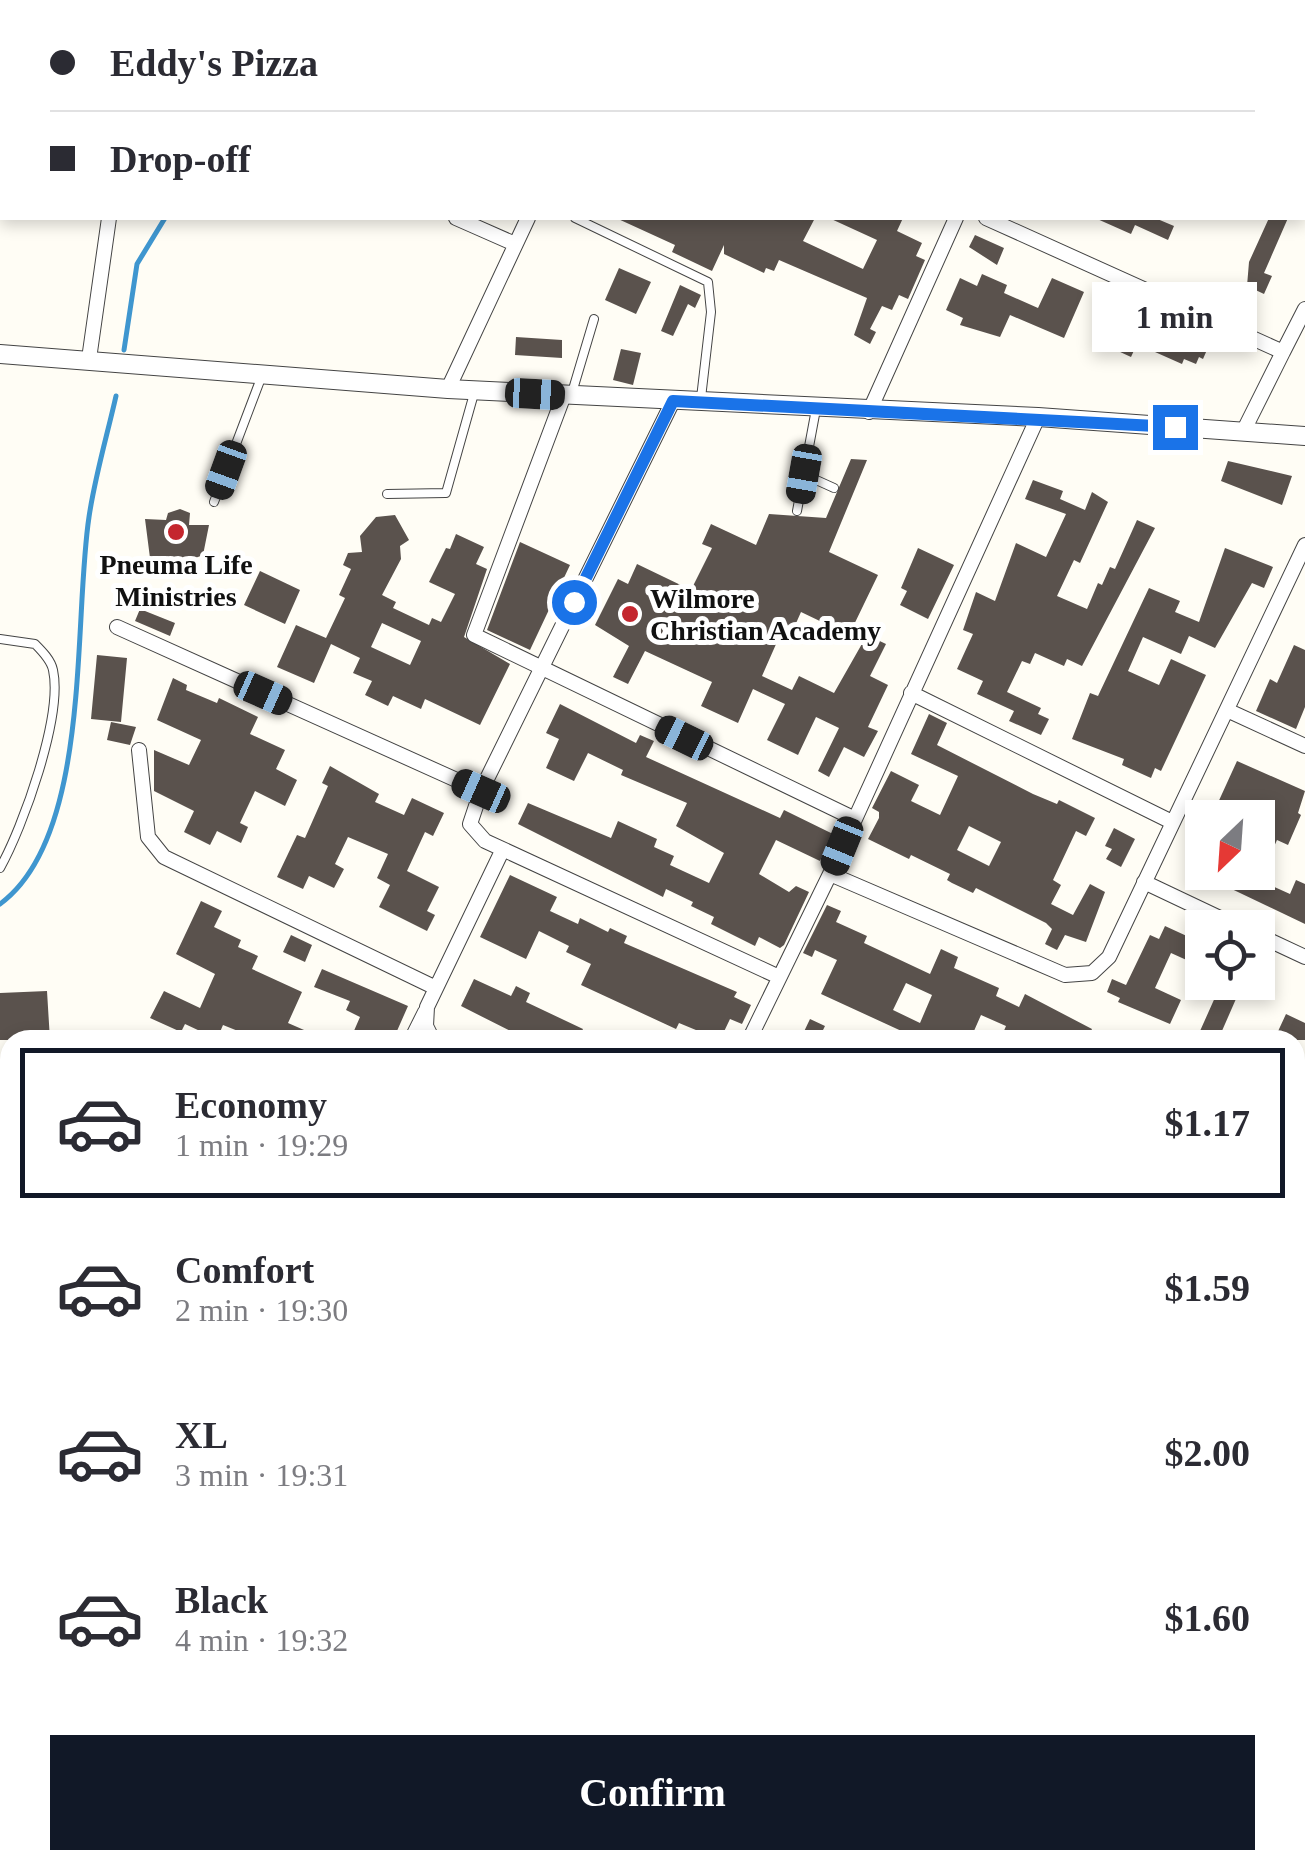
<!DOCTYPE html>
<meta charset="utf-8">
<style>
body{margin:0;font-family:"Times New Roman",serif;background:#f7f7f7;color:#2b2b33;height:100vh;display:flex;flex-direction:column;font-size:38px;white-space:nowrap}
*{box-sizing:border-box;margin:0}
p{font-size:32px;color:#7c7c81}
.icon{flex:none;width:55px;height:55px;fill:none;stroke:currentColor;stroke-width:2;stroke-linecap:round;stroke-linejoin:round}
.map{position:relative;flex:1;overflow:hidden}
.side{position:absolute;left:0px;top:1030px;width:1305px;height:840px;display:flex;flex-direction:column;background:#fff;border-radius:30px 30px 0 0;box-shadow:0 5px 15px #0003}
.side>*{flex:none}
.guide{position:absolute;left:0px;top:0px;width:1305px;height:220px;box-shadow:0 5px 15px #0003;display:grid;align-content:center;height:220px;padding:0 50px;background:#fff}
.needle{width:65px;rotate:205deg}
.fabs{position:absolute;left:1185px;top:800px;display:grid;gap:20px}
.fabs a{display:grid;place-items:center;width:90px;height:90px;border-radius:0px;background:#fff;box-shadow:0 5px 15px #0003;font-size:50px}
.end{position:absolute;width:45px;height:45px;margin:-22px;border:12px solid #1a73e8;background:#fff;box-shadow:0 0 0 5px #fff}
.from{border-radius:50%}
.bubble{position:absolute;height:70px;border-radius:0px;background:#fff;box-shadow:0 5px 15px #0003;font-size:32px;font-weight:800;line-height:70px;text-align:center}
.car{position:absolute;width:30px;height:60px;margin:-30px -15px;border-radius:12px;box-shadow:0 0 8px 2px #0007;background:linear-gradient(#222 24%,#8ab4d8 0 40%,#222 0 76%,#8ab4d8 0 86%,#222 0)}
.guide b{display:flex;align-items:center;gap:35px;height:95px;font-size:38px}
.guide b+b{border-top:2px solid #e1e1e2}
.guide i{width:25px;height:25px;background:#2b2b33}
ul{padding:18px 0 0;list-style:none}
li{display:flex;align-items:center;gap:30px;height:150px;margin:0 20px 15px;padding:0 30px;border:5px solid transparent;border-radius:0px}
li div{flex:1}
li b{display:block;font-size:38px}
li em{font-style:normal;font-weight:800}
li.current{border-color:#111827}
li>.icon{width:90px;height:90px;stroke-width:1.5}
.primary-button{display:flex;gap:20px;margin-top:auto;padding:20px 50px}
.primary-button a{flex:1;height:115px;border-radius:0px;background:#111827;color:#fff;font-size:40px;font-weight:800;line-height:115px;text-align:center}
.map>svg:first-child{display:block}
</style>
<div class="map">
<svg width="1305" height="1870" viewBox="0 0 1305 1870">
<rect width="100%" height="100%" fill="#fffdf5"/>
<!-- pitch -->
<path fill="#e6f2cf" d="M1295,1228L1305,1230V1412L1295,1410Z"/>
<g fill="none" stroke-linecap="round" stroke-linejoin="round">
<!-- stream -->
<path stroke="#3f96cf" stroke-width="5" d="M347,2L348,0
M124,350L137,264L165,218
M0,904C92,837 73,621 89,517C95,476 107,436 116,396"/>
</g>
<!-- building -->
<path fill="#5a524d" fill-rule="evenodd" d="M616,218H815L803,241L863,269L877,240L829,218H903L897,231L922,243L916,256L925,260L908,299L899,295L892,310L882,306L870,329L876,332L870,344L854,335L867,298L779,260L774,271L766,268L764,273L724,254V245L712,271L672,252L675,245Z
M1095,218H1155L1174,226L1168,240L1135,225L1131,234Z
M1269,218H1288L1264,273L1272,276L1264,294L1247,286L1249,262Z
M975,235L1004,248L997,265L969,247Z
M619,268L651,282L636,314L605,300Z
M982,274L1007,285L1004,293L1038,308L1052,278L1084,292L1064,338L1010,315L1000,337L960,325L963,318L946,310L960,278L977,286Z
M680,285L701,295L695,308L688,304L673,336L661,331Z
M1121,307L1210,343L1203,359L1199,357L1196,364L1184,359L1182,364L1137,344L1131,357L1105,345Z
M516,337L562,340V358L515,355Z
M621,349L641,353L633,385L613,380Z
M851,459L867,460L829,552L878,575L849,635L801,612L793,630L784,626L762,676L792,690L799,676L834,693L867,635L886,644L870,676L888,685L868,727L878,731L864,757L844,747L829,777L818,771L839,728L816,717L798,755L767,740L785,704L753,689L738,723L701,706L712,682L645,651L628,684L613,677L629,646L595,625L618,579L628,584L637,564L691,590L712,548L702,544L711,524L756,545L769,514L826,518Z
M1228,461L1292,476L1282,505L1221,481Z
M1033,480L1063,491L1060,499L1085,510L1092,492L1108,502L1080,563L1074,560L1057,596L1087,609L1098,583L1102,585L1110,567L1115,569L1137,520L1155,528L1082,666L1067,659L1064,666L1035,653L1030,664L1022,661L1007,692L1041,708L1038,714L1049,719L1041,735L1009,721L1014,711L977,694L983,681L957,669L973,634L963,630L976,592L995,601L1016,543L1046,557L1066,514L1025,499Z
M180,509L190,513L189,525H209L203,555L183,563L150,558L145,519L166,520L168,513Z
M395,515L409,540L400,546L401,559L382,595L396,602L393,608L429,625L432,618L441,622L455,594L429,582L446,548L450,549L456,534L484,547L476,564L487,569L464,637L510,664L480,725L425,699L421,709L393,696L388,706L365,695L372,681L353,673L360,658L331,644L314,683L277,667L296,625L326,638L345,598L339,595L351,569L343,565L348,553L362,552L360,536L376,517ZM382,623L421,641L410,665L371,647Z
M520,542L570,565L530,650L487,630Z
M918,548L954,565L928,619L900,605L907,591L901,588Z
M1225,548L1273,567L1264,588L1252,583L1215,648L1189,636L1181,654L1143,637L1128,671L1159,685L1171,659L1206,675L1161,771L1155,768L1151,778L1122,765L1124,759L1072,739L1090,693L1098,696L1149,588L1180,601L1175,612L1199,622Z
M260,571L300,590L285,624L244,605Z
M140,609L175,623L170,636L135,621Z
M1294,645L1305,650V707L1296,729L1256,711L1270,679L1277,683Z
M97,655L127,658L121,722L91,719Z
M173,678L187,685L186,690L217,703L219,698L258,717L250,734L285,750L276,769L297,780L285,806L255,791L240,823L248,827L241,843L217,831L210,845L184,832L194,811L154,791V750L189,765L201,740L157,720Z
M560,704L636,743L640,735L654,741L646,757L780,818L784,810L833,834L820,861L776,840L759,874L789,892L796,886L809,892L784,945L780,948L759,937L755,946L711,924L714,917L691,906L693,902L666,889L663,897L518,824L528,803L611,838L618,821L657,839L654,847L674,856L670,865L709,883L724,853L676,826L687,803L621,775L623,770L588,753L574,781L546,768L559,739L546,733Z
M929,714L947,723L937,745L1033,794L1057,804L1059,800L1095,818L1086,836L1076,831L1053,880L1061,885L1051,904L1073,915L1090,884L1105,892L1086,942L1065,935L1057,950L1045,944L1052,929L1046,923L976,888L973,893L952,883L947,880L950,874L911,855L909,859L868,839L879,818V812L872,808L891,771L919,785L911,801L940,815L958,776L911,754ZM969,826L1001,842L989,866L957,850Z
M111,722L136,727L130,745L107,740Z
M1237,761L1305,791L1298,813L1301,815L1288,845L1277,840L1259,880L1290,894L1296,880L1305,884V924L1196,872H1258V818H1211Z
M330,766L379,794L375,802L404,815L412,798L444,813L433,836L425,832L407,871L439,887L427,911L435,915L427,931L379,907L390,885L377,878L388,854L348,837L335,864L344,869L334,888L309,876L303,889L277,877L297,835L305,838L328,786L322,783Z
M1114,828L1135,839L1121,867L1106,859L1112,849L1105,846Z
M510,875L557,897L550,911L578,924L580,918L608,932L610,928L627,936L624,943L737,992L734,997L751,1005L742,1024L730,1019L720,1040L679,1023L676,1029L581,985L591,964L566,952L569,946L539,931L526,959L480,937Z
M201,901L222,911L214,927L241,940L238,947L258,956L252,969L302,992L288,1023L327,1040H246L248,1035L223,1025L217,1039L185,1024L181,1032L150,1018L164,991L200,1008L215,974L176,954Z
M827,905L841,911L836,922L867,936L864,943L930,974L941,949L958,957L954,968L999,988L996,996L1019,1007L1025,994L1092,1029L1087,1040H1000L1006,1026L981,1015L970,1040H906L908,1034L821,994L837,960L815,950L812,957L803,953ZM906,983L932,995L920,1023L893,1010Z
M1165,926L1202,943V967L1171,953L1155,988L1181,1000L1170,1024L1118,1002L1120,998L1107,992L1112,979L1126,985L1150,935L1159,939Z
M291,935L312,945L305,962L283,952Z
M322,969L408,1006L393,1040H350L360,1017L346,1010L350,1001L314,987Z
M474,979L511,996L516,986L530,993L526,1002L583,1029L578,1040H528L461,1006Z
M1221,984L1239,992L1218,1040H1196Z
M47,991L50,1040H0V993Z
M1286,1014L1305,1023V1040H1274Z
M810,1019L825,1026L818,1040H800Z"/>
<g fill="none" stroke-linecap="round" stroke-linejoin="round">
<defs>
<path id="service" d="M572,0L578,2
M575,218L708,282L711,312L701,398
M571,396L594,319
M803,474L834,488
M387,494L446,493L475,390
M214,502L261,378
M797,511L816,409
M0,639L35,644C42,651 51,660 53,670C63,716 23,827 0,868
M1295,1135L1305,1140
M0,1147L10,1145
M0,1468L10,1469"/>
<path id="minor" d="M1110,0L1115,2
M127,2V0
M625,2L626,0
M1051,2L1052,0
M1302,112L1305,113
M456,218L515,244
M986,218L1283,352L1243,432
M1283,352L1305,309
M89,359L109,218
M448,389L528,218
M564,395L474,635L853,818
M869,412L956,218
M117,627L481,791L470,824L485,841L777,976
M911,693L1172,822
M1229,711L1305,746
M139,750L148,837L164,857L436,988
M481,791L673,401
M830,874L1065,975L1092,973L1109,957L1305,545
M1144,882L1241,928
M1258,935L1305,957
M411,1040L425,1012
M433,1040L426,1026L427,1007L502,851
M749,1040L830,874L1038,417
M0,1341L10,1342
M1295,1569L1305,1571
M1295,1708L1305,1712
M0,1826H10
M384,1860L408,1870
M575,1860L597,1870
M1206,1860L1227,1870
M57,1870V1860
M431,1870L435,1860
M924,1870L929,1860"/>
<path id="tertiary" d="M0,354L448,389L1038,417L1305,436"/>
</defs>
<!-- service casing -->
<use href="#service" stroke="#444" stroke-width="10"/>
<!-- minor casing -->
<use href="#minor" stroke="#444" stroke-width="16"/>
<!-- tertiary casing -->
<use href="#tertiary" stroke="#444" stroke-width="20"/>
<!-- path -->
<path stroke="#333" stroke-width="2.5" stroke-dasharray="10 5" stroke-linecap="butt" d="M1295,1198L1305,1200"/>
<!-- service -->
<use href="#service" stroke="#fff" stroke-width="8"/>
<!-- minor -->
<use href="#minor" stroke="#fff" stroke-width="14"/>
<!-- tertiary -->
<use href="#tertiary" stroke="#fff" stroke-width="18"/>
</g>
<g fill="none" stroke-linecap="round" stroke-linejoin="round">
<!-- route -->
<path stroke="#1a73e8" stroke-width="12" d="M574,602L673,401L1175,427"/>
</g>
<!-- markers -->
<g fill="#c4262e" stroke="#fff" stroke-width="4">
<circle cx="176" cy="532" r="10"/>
<circle cx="630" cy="614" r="10"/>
</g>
<g text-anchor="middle" stroke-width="10" stroke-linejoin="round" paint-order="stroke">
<!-- poi labels -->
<g font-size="28" font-weight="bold" fill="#111" stroke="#fff">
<text x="176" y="574">Pneuma Life<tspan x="176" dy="32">Ministries</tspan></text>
<text x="650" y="608" text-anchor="start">Wilmore<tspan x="650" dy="32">Christian Academy</tspan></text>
</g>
</g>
</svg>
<div class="fabs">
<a><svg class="needle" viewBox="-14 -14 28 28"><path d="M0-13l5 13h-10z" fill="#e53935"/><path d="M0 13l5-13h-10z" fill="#7c7c81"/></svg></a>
<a><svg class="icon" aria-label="locate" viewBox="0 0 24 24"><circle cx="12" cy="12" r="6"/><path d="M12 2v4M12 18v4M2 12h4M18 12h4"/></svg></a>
</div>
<i class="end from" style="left:574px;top:602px"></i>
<i class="end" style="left:1175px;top:427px"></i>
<div class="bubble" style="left:1092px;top:282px;width:165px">1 min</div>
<i class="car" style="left:535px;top:394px;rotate:93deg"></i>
<i class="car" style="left:226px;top:470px;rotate:200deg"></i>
<i class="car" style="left:804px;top:474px;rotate:190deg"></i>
<i class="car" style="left:263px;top:693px;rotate:114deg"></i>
<i class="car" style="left:684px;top:738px;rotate:296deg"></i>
<i class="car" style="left:481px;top:791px;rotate:294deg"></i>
<i class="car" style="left:842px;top:846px;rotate:202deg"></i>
<div class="guide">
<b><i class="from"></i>Eddy's Pizza</b>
<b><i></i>Drop-off</b>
</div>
<section class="side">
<ul>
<li class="current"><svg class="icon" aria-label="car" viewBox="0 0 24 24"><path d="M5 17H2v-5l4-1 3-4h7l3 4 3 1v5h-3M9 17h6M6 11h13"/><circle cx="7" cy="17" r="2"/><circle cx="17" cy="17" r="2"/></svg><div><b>Economy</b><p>1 min · 19:29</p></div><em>$1.17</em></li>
<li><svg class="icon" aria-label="car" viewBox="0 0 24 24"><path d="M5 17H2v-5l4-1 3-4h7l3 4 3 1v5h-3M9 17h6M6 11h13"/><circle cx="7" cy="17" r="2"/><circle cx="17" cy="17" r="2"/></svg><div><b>Comfort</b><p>2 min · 19:30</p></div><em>$1.59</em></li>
<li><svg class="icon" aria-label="car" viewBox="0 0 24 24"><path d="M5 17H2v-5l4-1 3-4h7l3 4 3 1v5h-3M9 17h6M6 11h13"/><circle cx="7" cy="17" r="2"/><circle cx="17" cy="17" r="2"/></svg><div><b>XL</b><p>3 min · 19:31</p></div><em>$2.00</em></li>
<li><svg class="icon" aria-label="car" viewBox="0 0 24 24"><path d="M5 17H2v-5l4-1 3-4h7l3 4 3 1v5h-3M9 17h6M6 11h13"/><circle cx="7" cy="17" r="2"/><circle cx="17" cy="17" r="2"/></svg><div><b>Black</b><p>4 min · 19:32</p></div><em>$1.60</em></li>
</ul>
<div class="primary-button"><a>Confirm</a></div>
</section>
</div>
